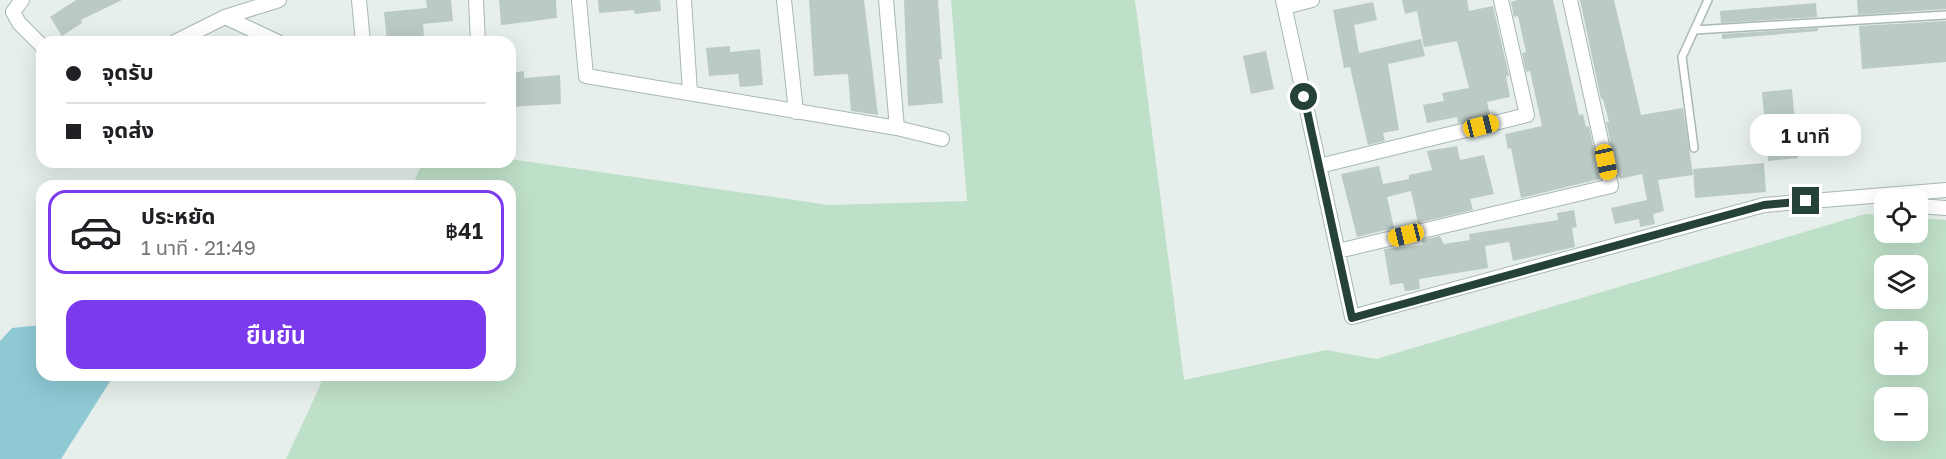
<!DOCTYPE html>
<html lang="th">
<meta charset="utf-8">
<style>
body{margin:0;font-family:"Golos Text","Noto Sans Thai",sans-serif;background:#f2f2f2;color:#202124;height:100vh;display:flex;flex-direction:column;font-size:22px;white-space:nowrap}
*{box-sizing:border-box;margin:0}
p{font-size:20px;color:#757577}
.icon{flex:none;width:33px;height:33px;fill:none;stroke:currentColor;stroke-width:2;stroke-linecap:round;stroke-linejoin:round}
.map{position:relative;flex:1;overflow:hidden}
.drawer{position:absolute;left:36px;top:180px;width:480px;height:201px;display:flex;flex-direction:column;background:#fff;border-radius:18px;box-shadow:0 6px 24px #0002}
.drawer>*{flex:none}
.guide{position:absolute;left:36px;top:36px;width:480px;height:132px;border-radius:18px;box-shadow:0 6px 24px #0002;display:grid;align-content:center;height:132px;padding:0 30px;background:#fff}
.buttons{position:absolute;left:1874px;top:189px;display:grid;gap:12px}
.buttons a{display:grid;place-items:center;width:54px;height:54px;border-radius:12px;background:#fff;box-shadow:0 6px 24px #0002;font-size:30px}
.end{position:absolute;width:27px;height:27px;margin:-14px;border:8px solid #24423a;background:#fff;box-shadow:0 0 0 3px #fff}
.from{border-radius:50%}
.bubble{position:absolute;height:42px;border-radius:18px;background:#fff;box-shadow:0 6px 24px #0002;font-size:20px;font-weight:600;line-height:42px;text-align:center}
.car{position:absolute;width:18px;height:36px;margin:-18px -9px;border-radius:8px;box-shadow:0 0 4px 2px #0007;background:linear-gradient(#f5c518 24%,#345 0 40%,#f5c518 0 76%,#345 0 86%,#f5c518 0)}
.guide b{display:flex;align-items:center;gap:21px;height:57px;font-size:22px}
.guide b+b{border-top:2px solid #e0e0e0}
.guide i{width:15px;height:15px;background:#202124}
ul{padding:10px 0 0;list-style:none}
li{display:flex;align-items:center;gap:18px;height:84px;margin:0 12px 9px;padding:0 18px;border:3px solid transparent;border-radius:18px}
li div{flex:1}
li b{display:block;font-size:22px}
li em{font-style:normal;font-weight:600}
li.current{border-color:#7c3aed}
li>.icon{width:54px;height:54px;stroke-width:1.5}
.primary-button{display:flex;gap:12px;margin-top:auto;padding:12px 30px}
.primary-button a{flex:1;height:69px;border-radius:18px;background:#7c3aed;color:#fff;font-size:24px;font-weight:600;line-height:69px;text-align:center}
.map>svg:first-child{display:block}
</style>
<div class="map">
<svg width="1946" height="459" viewBox="0 0 1946 459">
<rect width="100%" height="100%" fill="#e6efeb"/>
<!-- green -->
<path fill="#bfe0c8" fill-rule="evenodd" d="M951,0H1135L1184,380L1326,350L1376,359L1865,214L1884,216V232H1917V218L1946,220V459H286L325,375H510V186H412L423,162H510V159L829,205L967,201ZM1884,266H1917V298H1884ZM1884,332H1917V364H1884ZM1884,398H1917V430H1884Z"/>
<!-- water -->
<path fill="#8ec9d4" d="M42,325V375H114L61,459H0V341L12,328Z"/>
<!-- building -->
<path fill="#bbcac4" d="M76,0H122L81,20L82,23L62,36L50,17Z
M426,0H451L453,21L423,24L424,37L387,41L384,12L427,8Z
M499,0H556L557,18L501,25Z
M598,0H660L661,11L635,14L634,10L599,13Z
M809,0H864L878,115L851,111L848,74L814,76Z
M904,0H938L942,59H939L943,103L908,106Z
M1402,0H1467L1469,11L1493,6L1509,76H1506L1510,97L1487,102L1490,115L1458,123L1457,117L1427,123L1423,105L1444,101L1442,93L1469,88L1457,41L1424,47L1417,11L1405,14Z
M1517,0H1553L1579,115L1583,114L1586,127L1589,126L1600,179L1521,198L1511,148L1508,149L1505,134L1542,126L1530,71L1526,72L1522,53L1526,52L1518,16L1514,17L1511,2Z
M1580,0H1614L1641,115L1683,108L1693,175L1658,180L1664,211L1653,214L1655,224L1640,227L1639,219L1615,224L1611,208L1647,200L1642,174L1620,179L1618,176L1606,122H1609L1603,99H1601Z
M1857,0H1946V9L1858,15Z
M1373,2L1377,20L1354,25L1359,53L1421,39L1425,56L1388,64L1399,130L1383,133L1385,141L1368,145L1350,67L1344,68L1333,10Z
M1816,3L1817,17L1721,23L1720,11Z
M1946,21V62L1862,69L1859,26Z
M1818,28V31L1722,39V34Z
M730,46V52L760,49L763,85L740,87L738,74L709,76L706,48Z
M1266,51L1274,89L1251,94L1243,56Z
M524,71V78L560,75L561,104L510,107V73Z
M1792,89L1798,158L1768,161L1762,92Z
M1457,146L1460,160L1484,155L1494,194L1470,199L1473,210L1418,223L1411,191L1387,197L1394,228L1357,237L1341,174L1379,166L1383,184L1409,179V175L1432,170L1427,151Z
M1764,163L1766,192L1695,198L1693,169Z
M1574,210L1577,227L1572,228L1575,247L1513,261L1509,242L1485,246L1488,268L1419,279L1420,289L1405,291L1403,283L1390,285L1384,249L1423,245L1422,240L1440,236L1444,244L1470,240L1469,234L1558,220L1557,213Z"/>
<g fill="none" stroke-linecap="round" stroke-linejoin="round">
<defs>
<path id="lane" d="M1694,30L1946,15
M1694,148L1682,57L1708,0"/>
<path id="street" d="M22,0L13,12L19,23L42,46
M359,0L363,42
M476,0L478,42
M579,0L586,76L897,128L942,139
M684,0L690,92
M784,0L796,112
M886,0L897,128
M1283,0L1352,317L1764,205L1946,190
M1285,7L1312,0
M225,17L278,42
M175,42L225,17L279,0
M1319,166L1527,115L1501,0
M1917,206L1946,208
M1338,251L1611,186L1570,0"/>
</defs>
<!-- lane casing -->
<use href="#lane" stroke="#a8b8b2" stroke-width="10"/>
<!-- street casing -->
<use href="#street" stroke="#a8b8b2" stroke-width="16"/>
<!-- lane -->
<use href="#lane" stroke="#fff" stroke-width="7"/>
<!-- street -->
<use href="#street" stroke="#fff" stroke-width="14"/>
</g>
<g fill="none" stroke-linecap="round" stroke-linejoin="round">
<!-- route -->
<path stroke="#24423a" stroke-width="8" d="M1304,97L1352,318L1764,205L1806,201"/>
</g>
</svg>
<div class="buttons">
<a><svg class="icon" aria-label="locate" viewBox="0 0 24 24"><circle cx="12" cy="12" r="6"/><path d="M12 2v4M12 18v4M2 12h4M18 12h4"/></svg></a>
<a><svg class="icon" aria-label="layers" viewBox="0 0 24 24"><path d="M12 4l9 5-9 5-9-5zM3 14l9 5 9-5"/></svg></a>
<a>+</a>
<a>−</a>
</div>
<i class="end from" style="left:1304px;top:97px"></i>
<i class="end" style="left:1806px;top:201px"></i>
<div class="bubble" style="left:1750px;top:114px;width:111px">1 นาที</div>
<i class="car" style="left:1481px;top:126px;rotate:76deg"></i>
<i class="car" style="left:1606px;top:162px;rotate:168deg"></i>
<i class="car" style="left:1406px;top:235px;rotate:256deg"></i>
<div class="guide">
<b><i class="from"></i>จุดรับ</b>
<b><i></i>จุดส่ง</b>
</div>
<section class="drawer">
<ul>
<li class="current"><svg class="icon" aria-label="car" viewBox="0 0 24 24"><path d="M5 17H2v-5l4-1 3-4h7l3 4 3 1v5h-3M9 17h6M6 11h13"/><circle cx="7" cy="17" r="2"/><circle cx="17" cy="17" r="2"/></svg><div><b>ประหยัด</b><p>1 นาที · 21:49</p></div><em>฿41</em></li>
</ul>
<div class="primary-button"><a>ยืนยัน</a></div>
</section>
</div>
